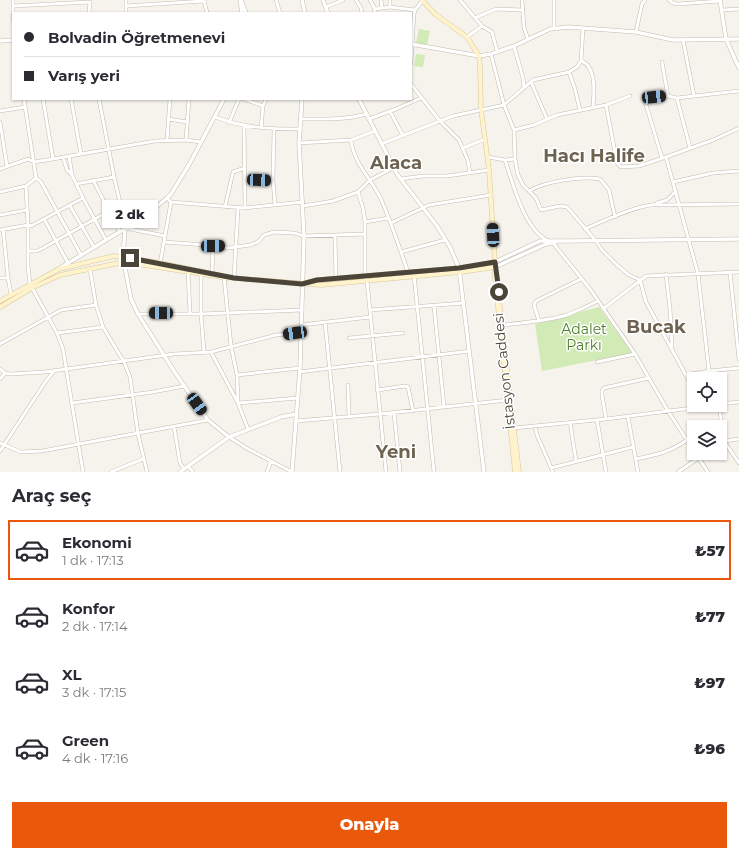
<!DOCTYPE html>
<html lang="tr">
<meta charset="utf-8">
<style>
body{margin:0;font-family:Montserrat,sans-serif;background:#f7f7f7;color:#2b2b33;height:100vh;display:flex;flex-direction:column;font-size:15px;white-space:nowrap}
*{box-sizing:border-box;margin:0}
p{font-size:13px;color:#7c7c81}
.icon{flex:none;width:22px;height:22px;fill:none;stroke:currentColor;stroke-width:2;stroke-linecap:round;stroke-linejoin:round}
.map{position:relative;height:472px;overflow:hidden}
.drawer{display:flex;flex-direction:column;background:#fff;flex:1}
.drawer>*{flex:none}
.top-card{position:absolute;left:12px;top:12px;width:400px;height:88px;border-radius:0px;box-shadow:0 1px 3px #0004;display:grid;align-content:center;height:88px;padding:0 12px;background:#fff}
.fabs{position:absolute;left:687px;top:372px;display:grid;gap:8px}
.fabs a{display:grid;place-items:center;width:40px;height:40px;border-radius:0px;background:#fff;box-shadow:0 1px 3px #0004;font-size:20px}
.end{position:absolute;width:18px;height:18px;margin:-9px;border:5px solid #4b4439;background:#fff;box-shadow:0 0 0 2px #fff}
.from{border-radius:50%}
.bubble{position:absolute;height:28px;border-radius:0px;background:#fff;box-shadow:0 1px 3px #0004;font-size:13px;font-weight:800;line-height:28px;text-align:center}
.car{position:absolute;width:12px;height:24px;margin:-12px -6px;border-radius:5px;box-shadow:0 0 3px 1px #0007;background:linear-gradient(#222 24%,#8ab4d8 0 40%,#222 0 76%,#8ab4d8 0 86%,#222 0)}
.top-card b{display:flex;align-items:center;gap:14px;height:38px;font-size:15px}
.top-card b+b{border-top:1px solid #e1e1e2}
.top-card i{width:10px;height:10px;background:#2b2b33}
ul{padding:0;list-style:none}
li{display:flex;align-items:center;gap:12px;height:60px;margin:0 8px 6px;padding:0 4px;border:2px solid transparent;border-radius:0px}
li div{flex:1}
li b{display:block;font-size:15px}
li em{font-style:normal;font-weight:800}
li.active{border-color:#ea580c}
li>.icon{width:36px;height:36px;stroke-width:1.5}
h2{padding:0 12px;font-size:18px;line-height:48px}
.button{display:flex;gap:8px;margin-top:auto;padding:8px 12px}
.button a{flex:1;height:46px;border-radius:0px;background:#ea580c;color:#fff;font-size:16px;font-weight:800;line-height:46px;text-align:center}
.map>svg:first-child{display:block}
</style>
<div class="map">
<svg width="739" height="472" viewBox="0 0 739 472">
<rect width="100%" height="100%" fill="#f6f3ec"/>
<!-- green -->
<path fill="#d2eab5" d="M419,29L430,31L427,45L416,43Z
M416,54L425,55L423,67L414,66Z
M599,307L632,353L542,371L535,324Z"/>
<g fill="none" stroke-linecap="round" stroke-linejoin="round">
<defs>
<path id="minor" d="M13,0V20
M204,0L207,13
M276,0L280,13
M356,0L361,8L362,13
M370,0L375,9L374,13
M381,0L382,8
M460,0L482,26L492,32L497,51
M522,0L524,28L528,39
M554,0V28
M669,0L673,3L678,4L720,1
M13,6L90,2
M126,6L204,1
M326,7L343,0
M390,7V0
M375,9L390,7L415,10
M722,10L739,9
M89,13L90,2
M126,13V0
M475,18L496,9L523,10
M636,32L642,4L645,0
M467,37L482,26
M683,40L694,96
M514,46L523,78L524,88
M491,54L504,105L514,130L515,159L518,175L523,185L536,198L541,210L560,206L567,207L596,241L602,250L617,265L629,275L640,280L646,302L694,390
M581,61C597,66 594,94 593,107
M662,62L668,96
M411,63L414,14L415,10L423,0
M569,72L575,89L580,110
M531,82L547,119
M411,84L440,121L459,140L468,161L470,173
M677,98L690,148
M24,99L36,178L41,182L81,255
M43,99L53,159
M71,99L81,154
M99,99L114,177L125,223V228L165,236
M244,99L263,106
M606,105L617,163L621,167L639,166L666,157L713,140L739,128
M0,111L25,107
M390,111L403,136
M215,117C244,128 270,129 300,129
M168,119L187,122
M301,119C323,119 345,120 367,114
M369,119L396,109L421,98
M0,122L7,166
M229,123L239,99
M244,126L245,208
M261,128L263,106L266,99
M274,129L273,180L275,205
M514,130L534,125L557,115L606,105L630,96
M167,140L170,99
M186,140L189,99
M351,140C354,164 370,177 380,197C391,221 399,247 408,272
M299,143L351,140L375,131
M381,144L453,116L504,105L533,80L569,72L577,67L581,61L583,28
M463,148L485,139
M69,156L72,175
M63,157L67,170L72,175L83,198L106,240
M488,157L505,160L515,159
M666,157L698,274L709,371
M662,158L644,98L668,96L677,98L739,91
M505,160C513,184 524,229 548,241
M0,169L28,159L34,162L53,159L155,141L186,140L201,142
M245,179L273,180
M400,179L423,176H447L489,170
M93,180L120,232
M673,182L713,173L739,171
M76,184L114,177
M26,186L28,225V266L30,284L57,333L63,349L83,472
M529,191C546,181 581,176 600,179L609,190L615,217
M0,192L26,186L36,178
M358,192L363,208L365,222V276L367,281L386,472
M167,198L171,202L245,208L303,202
M657,203L667,200L675,192
M70,206L94,247
M303,206L333,201L358,192L370,180L393,168
M225,207L233,172L245,168
M0,215L27,210
M44,219L68,263
M365,222L388,218
M391,223L429,205L491,195
M3,229L8,278L11,294
M585,229C601,222 645,201 661,205L739,204
M0,230L28,225L31,226L83,198
M335,236L336,279
M164,242L205,245L229,248L250,245L258,242L264,235L274,232L294,233L304,236L365,234
M553,243L590,289L635,354L668,411L694,451
M28,251H37L43,248L109,211
M401,252L445,240
M160,264L171,202
M90,269L96,305L103,327L124,362L130,377L138,434L147,472
M188,272L190,313
M730,272L739,359
M212,273L213,246
M666,274L670,308L672,346
M201,275V314L204,352
M414,275L434,472
M224,277L231,346L237,375L238,403L248,429
M0,278H8
M234,278L238,208
M434,306L444,407
M603,309L646,276L739,272
M370,310L464,303
M138,314H201L302,310
M539,321L534,305L536,301L581,279
M325,322L340,472
M301,325L370,317
M502,325C524,323 546,321 567,315C577,311 588,306 598,301
M57,333L103,327
M349,338L403,333
M0,344L61,310L96,305
M211,352L238,403L298,398
M597,362L635,354
M0,369L5,373L11,374L45,372L174,354L211,352L276,335L301,333
M299,372L470,351
M237,375L300,368
M686,375L709,371L739,368
M0,379L5,373
M348,385L349,416
M377,390L405,386L408,387L413,411
M72,403L153,392L184,386
M720,404L739,402
M719,405L724,441L739,463
M394,413L400,472
M628,417L638,472
M606,419L602,395V391L604,388L649,378
M597,420L606,472
M296,421L380,414L508,400
M570,422L576,461
M535,426L537,435L553,472
M174,427L180,463L184,469
M514,428L606,419L716,405
M229,437L248,449L292,472
M0,443L21,452L42,451L208,420
M720,444L724,441L739,439
M0,451L46,381L55,370
M695,453L708,472
M636,459C656,455 670,452 687,440
M188,466L193,472
M551,468L633,447
M111,472L143,459
M267,472L271,461
M678,472L706,453"/>
<path id="tertiary" d="M240,0L242,13
M241,0L246,13
M302,0L305,13
M323,0L328,13
M720,0L726,39L739,68
M0,41L13,40
M411,44L479,56L491,54L514,46L550,29L568,27L636,32L673,40L739,39
M359,99L397,174L437,226L450,247L459,268L484,472
M125,228L123,257L131,299L138,314L174,371L208,420L229,437
M495,262L540,241H568L739,239
M495,267L546,244L555,243
M60,268L144,217L167,198L171,194L190,163L224,99
M180,472L229,437L281,417L297,414
M292,472L300,368L304,236L299,143L302,99"/>
<path id="secondary" d="M422,0L436,15L467,37L479,56L480,67L481,109L489,170L495,262V278L515,472
M307,283L317,280L459,268L495,262
M498,291L519,472
M0,301L59,269L114,256L130,258L160,263L234,278L321,285L461,272L495,267
M0,307L32,288L60,275L124,262L228,278"/>
</defs>
<!-- minor casing -->
<use href="#minor" stroke="#c2bbae" stroke-width="4"/>
<!-- tertiary casing -->
<use href="#tertiary" stroke="#c2bbae" stroke-width="4.5"/>
<!-- secondary casing -->
<use href="#secondary" stroke="#d6c79b" stroke-width="5"/>
<!-- minor -->
<use href="#minor" stroke="#fff" stroke-width="3"/>
<!-- tertiary -->
<use href="#tertiary" stroke="#fff" stroke-width="3.5"/>
<!-- secondary -->
<use href="#secondary" stroke="#fff3cd" stroke-width="4"/>
</g>
<g fill="none" stroke-linecap="round" stroke-linejoin="round">
<!-- route -->
<path stroke="#4b4439" stroke-width="5" d="M130,258L234,278L302,284L317,280L459,268L495,262L499,292"/>
</g>
<g text-anchor="middle" stroke-width="3" stroke-linejoin="round" paint-order="stroke">
<!-- park labels -->
<g font-size="14" fill="#4a7f2a" stroke="#fff">
<text x="584" y="334">Adalet<tspan x="584" dy="16">Parkı</tspan></text>
</g>
<!-- street labels -->
<g font-size="14" fill="#4b4439" stroke="#fff">
<text transform="translate(504 371) rotate(-96)" y="5">İstasyon Caddesi</text>
</g>
<!-- district labels -->
<g font-size="18" font-weight="bold" fill="#6e6250" stroke="#fff">
<text x="594" y="162">Hacı Halife</text>
<text x="396" y="169">Alaca</text>
<text x="656" y="333">Bucak</text>
<text x="396" y="458">Yeni</text>
</g>
</g>
</svg>
<div class="fabs">
<a><svg class="icon" aria-label="locate" viewBox="0 0 24 24"><circle cx="12" cy="12" r="6"/><path d="M12 2v4M12 18v4M2 12h4M18 12h4"/></svg></a>
<a><svg class="icon" aria-label="layers" viewBox="0 0 24 24"><path d="M12 4l9 5-9 5-9-5zM3 14l9 5 9-5"/></svg></a>
</div>
<i class="end from" style="left:499px;top:292px"></i>
<i class="end" style="left:130px;top:258px"></i>
<div class="bubble" style="left:102px;top:200px;width:56px">2 dk</div>
<i class="car" style="left:654px;top:97px;rotate:84deg"></i>
<i class="car" style="left:259px;top:180px;rotate:92deg"></i>
<i class="car" style="left:493px;top:235px;rotate:357deg"></i>
<i class="car" style="left:213px;top:246px;rotate:89deg"></i>
<i class="car" style="left:161px;top:313px;rotate:270deg"></i>
<i class="car" style="left:295px;top:333px;rotate:262deg"></i>
<i class="car" style="left:197px;top:404px;rotate:144deg"></i>
<div class="top-card">
<b><i class="from"></i>Bolvadin Öğretmenevi</b>
<b><i></i>Varış yeri</b>
</div>
</div>
<section class="drawer">
<h2>Araç seç</h2>
<ul>
<li class="active"><svg class="icon" aria-label="car" viewBox="0 0 24 24"><path d="M5 17H2v-5l4-1 3-4h7l3 4 3 1v5h-3M9 17h6M6 11h13"/><circle cx="7" cy="17" r="2"/><circle cx="17" cy="17" r="2"/></svg><div><b>Ekonomi</b><p>1 dk · 17:13</p></div><em>₺57</em></li>
<li><svg class="icon" aria-label="car" viewBox="0 0 24 24"><path d="M5 17H2v-5l4-1 3-4h7l3 4 3 1v5h-3M9 17h6M6 11h13"/><circle cx="7" cy="17" r="2"/><circle cx="17" cy="17" r="2"/></svg><div><b>Konfor</b><p>2 dk · 17:14</p></div><em>₺77</em></li>
<li><svg class="icon" aria-label="car" viewBox="0 0 24 24"><path d="M5 17H2v-5l4-1 3-4h7l3 4 3 1v5h-3M9 17h6M6 11h13"/><circle cx="7" cy="17" r="2"/><circle cx="17" cy="17" r="2"/></svg><div><b>XL</b><p>3 dk · 17:15</p></div><em>₺97</em></li>
<li><svg class="icon" aria-label="car" viewBox="0 0 24 24"><path d="M5 17H2v-5l4-1 3-4h7l3 4 3 1v5h-3M9 17h6M6 11h13"/><circle cx="7" cy="17" r="2"/><circle cx="17" cy="17" r="2"/></svg><div><b>Green</b><p>4 dk · 17:16</p></div><em>₺96</em></li>
</ul>
<div class="button"><a>Onayla</a></div>
</section>
